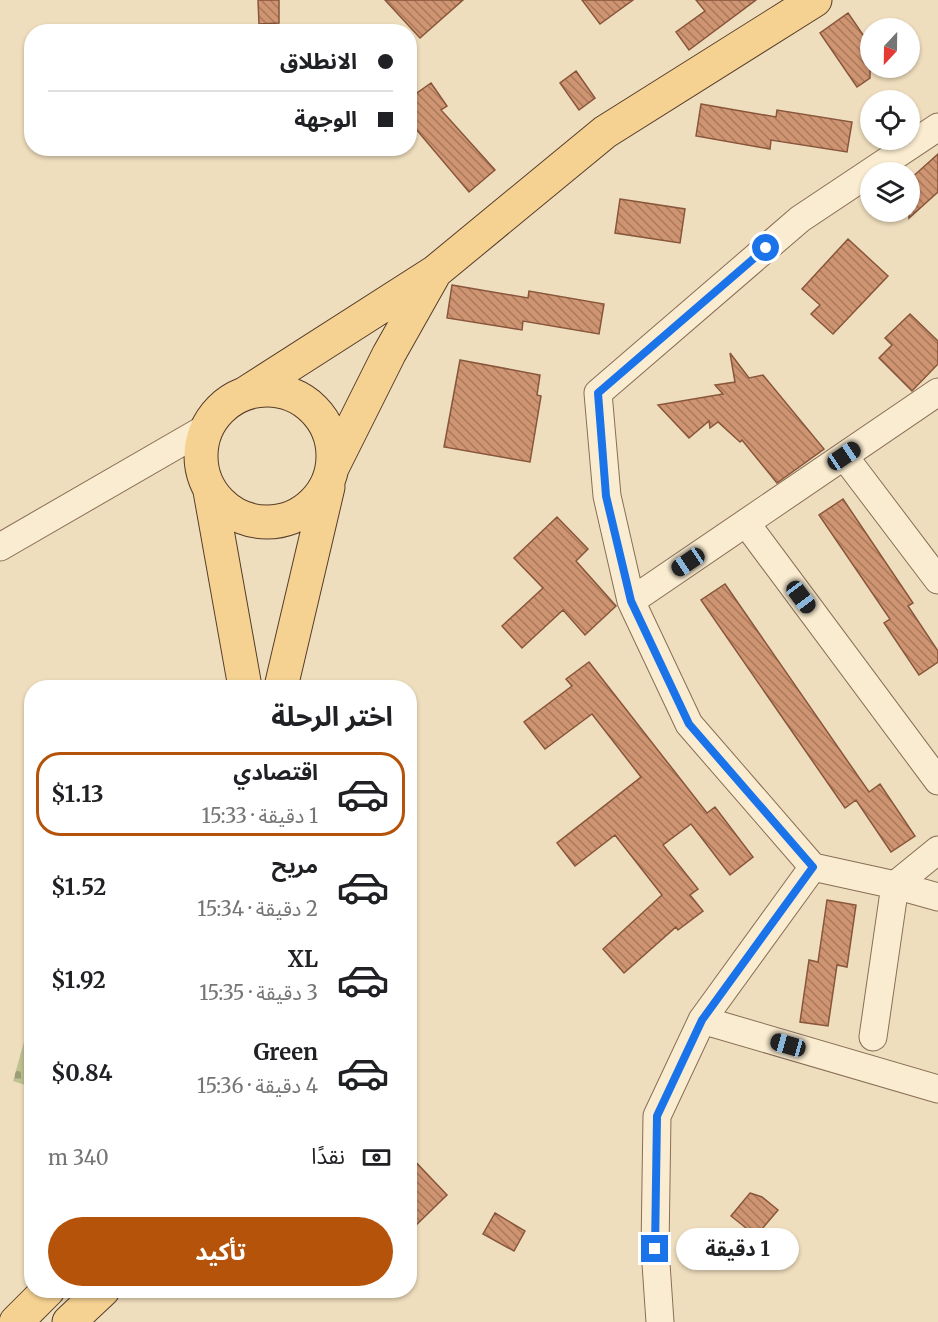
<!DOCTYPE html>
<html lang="ar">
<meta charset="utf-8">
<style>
body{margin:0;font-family:Merriweather,"Noto Sans Arabic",serif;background:#f6f6f6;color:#202124;direction:rtl;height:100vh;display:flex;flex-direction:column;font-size:22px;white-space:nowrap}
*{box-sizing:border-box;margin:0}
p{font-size:20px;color:#757577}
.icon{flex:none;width:33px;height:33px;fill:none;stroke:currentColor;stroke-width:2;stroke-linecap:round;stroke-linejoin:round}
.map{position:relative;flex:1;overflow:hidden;direction:ltr}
.sheet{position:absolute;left:24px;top:680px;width:393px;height:618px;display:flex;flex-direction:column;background:#fff;border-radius:24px;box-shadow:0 2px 4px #0004;direction:rtl}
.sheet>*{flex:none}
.guide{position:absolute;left:24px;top:24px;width:393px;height:132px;border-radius:24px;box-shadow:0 2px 4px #0004;direction:rtl;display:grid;align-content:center;height:132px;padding:0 24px;background:#fff}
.needle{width:39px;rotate:202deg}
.fabs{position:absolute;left:860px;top:18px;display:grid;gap:12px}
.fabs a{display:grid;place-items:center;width:60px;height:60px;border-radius:50%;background:#fff;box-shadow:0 2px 4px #0004;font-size:30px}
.end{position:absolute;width:27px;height:27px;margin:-14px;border:8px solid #1a73e8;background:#fff;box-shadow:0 0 0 3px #fff}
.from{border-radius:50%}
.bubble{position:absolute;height:42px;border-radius:21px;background:#fff;box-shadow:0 2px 4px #0004;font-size:20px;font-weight:700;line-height:42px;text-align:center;direction:rtl}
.car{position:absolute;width:18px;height:36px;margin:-18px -9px;border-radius:8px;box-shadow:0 0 4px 2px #0007;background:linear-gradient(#222 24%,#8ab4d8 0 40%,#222 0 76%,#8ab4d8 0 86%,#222 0)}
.guide b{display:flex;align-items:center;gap:21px;height:57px;font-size:22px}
.guide b+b{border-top:2px solid #e0e0e0}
.guide i{width:15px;height:15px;background:#202124}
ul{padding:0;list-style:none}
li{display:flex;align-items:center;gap:18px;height:84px;margin:0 12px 9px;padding:0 12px;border:3px solid transparent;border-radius:24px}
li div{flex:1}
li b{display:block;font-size:22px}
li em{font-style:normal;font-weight:700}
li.selected{border-color:#b45309}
li>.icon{width:54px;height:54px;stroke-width:1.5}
h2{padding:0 24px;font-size:27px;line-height:72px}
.pay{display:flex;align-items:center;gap:15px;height:66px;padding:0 24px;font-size:22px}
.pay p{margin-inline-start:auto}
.button{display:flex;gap:12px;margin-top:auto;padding:12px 24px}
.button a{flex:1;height:69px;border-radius:36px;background:#b45309;color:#fff;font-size:24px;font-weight:700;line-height:69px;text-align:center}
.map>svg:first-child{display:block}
</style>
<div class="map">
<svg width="938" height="1322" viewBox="0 0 938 1322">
<defs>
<pattern id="cemetery-stones" width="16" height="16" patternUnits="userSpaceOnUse" patternTransform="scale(1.5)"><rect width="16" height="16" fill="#bec191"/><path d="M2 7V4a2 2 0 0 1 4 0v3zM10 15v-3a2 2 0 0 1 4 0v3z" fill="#9b9d76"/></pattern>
<pattern id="building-back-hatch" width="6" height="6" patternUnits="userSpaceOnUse" patternTransform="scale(1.5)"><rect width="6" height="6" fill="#cf9471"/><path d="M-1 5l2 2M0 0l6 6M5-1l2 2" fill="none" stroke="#a9795c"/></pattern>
</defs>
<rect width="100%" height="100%" fill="#efdebd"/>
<!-- cemetery -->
<path fill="url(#cemetery-stones)" d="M31,1017V1087L13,1081Z"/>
<!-- building -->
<path fill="url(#building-back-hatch)" stroke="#88563b" stroke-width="1.5" d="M258,0H279V23L259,24Z
M385,0H463L420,38Z
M582,0H633L600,24Z
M696,0H756L689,50L676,32L705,11Z
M848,13L870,45V78L857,87L820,33Z
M576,71L595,98L579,110L560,83Z
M431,83L447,106L441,110L495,170L469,192L410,122V98Z
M701,104L776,117L777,110L852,122L847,152L771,140L770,149L696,136Z
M938,154V192L909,218V180Z
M620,199L685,209L680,243L615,233Z
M848,239L888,276L833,334L811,314L820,305L802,289Z
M452,285L528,298L529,291L604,304L599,334L523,321L522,330L447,318Z
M910,314L938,341V364L912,391L879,358L892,345L885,338Z
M730,353L749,378L763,375L824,449L777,483L742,440L740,442L718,422L710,428L709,421L689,438L658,405L723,394L715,385L735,382Z
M460,360L540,375L537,395L541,396L530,462L444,447Z
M843,499L913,603L908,606L938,651V662L919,675L884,623L890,619L819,515Z
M557,517L588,549L576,561L616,606L585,635L563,610L522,648L502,626L543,588L514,558Z
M725,584L869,792L880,784L915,836L891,852L856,800L845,808L701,600Z
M589,662L707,813L715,807L753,857L730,875L691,824L663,845L698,889L690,895L703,911L678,930L676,927L624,973L603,949L662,895L615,835L575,866L557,843L641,777L592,714L545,749L524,722L572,686L566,679Z
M827,900L856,905L847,967L837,965L828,1026L800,1022L809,960L818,962Z
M410,1156L447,1195L410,1231Z
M750,1193L762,1197L778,1210L756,1236L731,1216Z
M495,1213L525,1231L514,1251L483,1234Z"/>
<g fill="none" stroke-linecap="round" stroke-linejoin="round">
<defs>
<path id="minor" d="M844,456L938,580
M746,523L938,781
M0,547L206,428
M631,601L938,392
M813,867L689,724L631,601L607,496L598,393L800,219L938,127
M702,1020L938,1089
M873,1037L895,885L938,897
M660,1322L655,1249L657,1116L702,1020L813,867L895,885L938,850"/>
<path id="major" d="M201 456a66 66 0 1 1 132 0a66 66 0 1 1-132 0Z
M246,393L435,272L605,132L815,0
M332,468L389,354L433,276
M210,491L245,687
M281,687L328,487
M16,1322L48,1290
M69,1322L103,1290"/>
</defs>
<!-- minor casing -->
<use href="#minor" stroke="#886e56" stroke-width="29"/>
<!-- major casing -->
<use href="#major" stroke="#553c2a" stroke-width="35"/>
<!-- minor -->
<use href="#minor" stroke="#faecd0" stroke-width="27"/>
<!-- major -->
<use href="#major" stroke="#f5d292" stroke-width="33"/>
</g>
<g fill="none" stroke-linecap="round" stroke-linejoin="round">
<!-- route -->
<path stroke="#1a73e8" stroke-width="8" d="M655,1249L657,1116L702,1020L813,867L689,724L631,601L606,496L598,393L766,248"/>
</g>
</svg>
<div class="fabs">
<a><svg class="needle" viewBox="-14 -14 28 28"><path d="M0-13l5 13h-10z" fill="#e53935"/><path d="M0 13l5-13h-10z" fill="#757577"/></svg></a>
<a><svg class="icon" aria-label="locate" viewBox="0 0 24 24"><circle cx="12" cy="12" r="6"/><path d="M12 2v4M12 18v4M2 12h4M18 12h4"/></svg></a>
<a><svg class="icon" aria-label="layers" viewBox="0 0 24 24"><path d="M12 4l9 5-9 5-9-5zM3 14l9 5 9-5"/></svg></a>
</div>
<i class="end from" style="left:766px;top:248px"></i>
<i class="end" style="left:655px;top:1249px"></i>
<div class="bubble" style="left:676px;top:1228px;width:123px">1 دقيقة</div>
<i class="car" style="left:844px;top:456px;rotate:56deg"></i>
<i class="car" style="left:688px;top:562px;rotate:236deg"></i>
<i class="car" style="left:801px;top:597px;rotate:143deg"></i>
<i class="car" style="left:788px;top:1045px;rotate:286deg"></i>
<div class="guide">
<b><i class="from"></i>الانطلاق</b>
<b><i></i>الوجهة</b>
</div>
<section class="sheet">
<h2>اختر الرحلة</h2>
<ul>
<li class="selected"><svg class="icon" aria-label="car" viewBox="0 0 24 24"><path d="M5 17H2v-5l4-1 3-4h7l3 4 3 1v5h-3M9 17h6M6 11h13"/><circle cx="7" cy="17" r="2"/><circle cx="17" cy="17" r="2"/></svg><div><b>اقتصادي</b><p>1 دقيقة · 15:33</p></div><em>$1.13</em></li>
<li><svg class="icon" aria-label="car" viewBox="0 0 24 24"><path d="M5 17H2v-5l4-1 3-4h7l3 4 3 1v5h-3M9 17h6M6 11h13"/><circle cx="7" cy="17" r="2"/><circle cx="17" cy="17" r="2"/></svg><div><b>مريح</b><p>2 دقيقة · 15:34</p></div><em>$1.52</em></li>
<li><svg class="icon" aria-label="car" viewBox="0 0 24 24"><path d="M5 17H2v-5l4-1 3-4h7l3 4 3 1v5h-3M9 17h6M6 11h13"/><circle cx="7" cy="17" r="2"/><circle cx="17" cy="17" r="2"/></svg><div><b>XL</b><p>3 دقيقة · 15:35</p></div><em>$1.92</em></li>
<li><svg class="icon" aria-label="car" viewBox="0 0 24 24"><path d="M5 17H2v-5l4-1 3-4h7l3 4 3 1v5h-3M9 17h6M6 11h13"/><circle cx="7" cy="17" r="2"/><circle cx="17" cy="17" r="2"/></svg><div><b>Green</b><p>4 دقيقة · 15:36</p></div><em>$0.84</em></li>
</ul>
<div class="pay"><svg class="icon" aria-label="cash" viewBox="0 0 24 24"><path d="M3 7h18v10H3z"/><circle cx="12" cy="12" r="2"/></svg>نقدًا<p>340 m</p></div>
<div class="button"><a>تأكيد</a></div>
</section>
</div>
